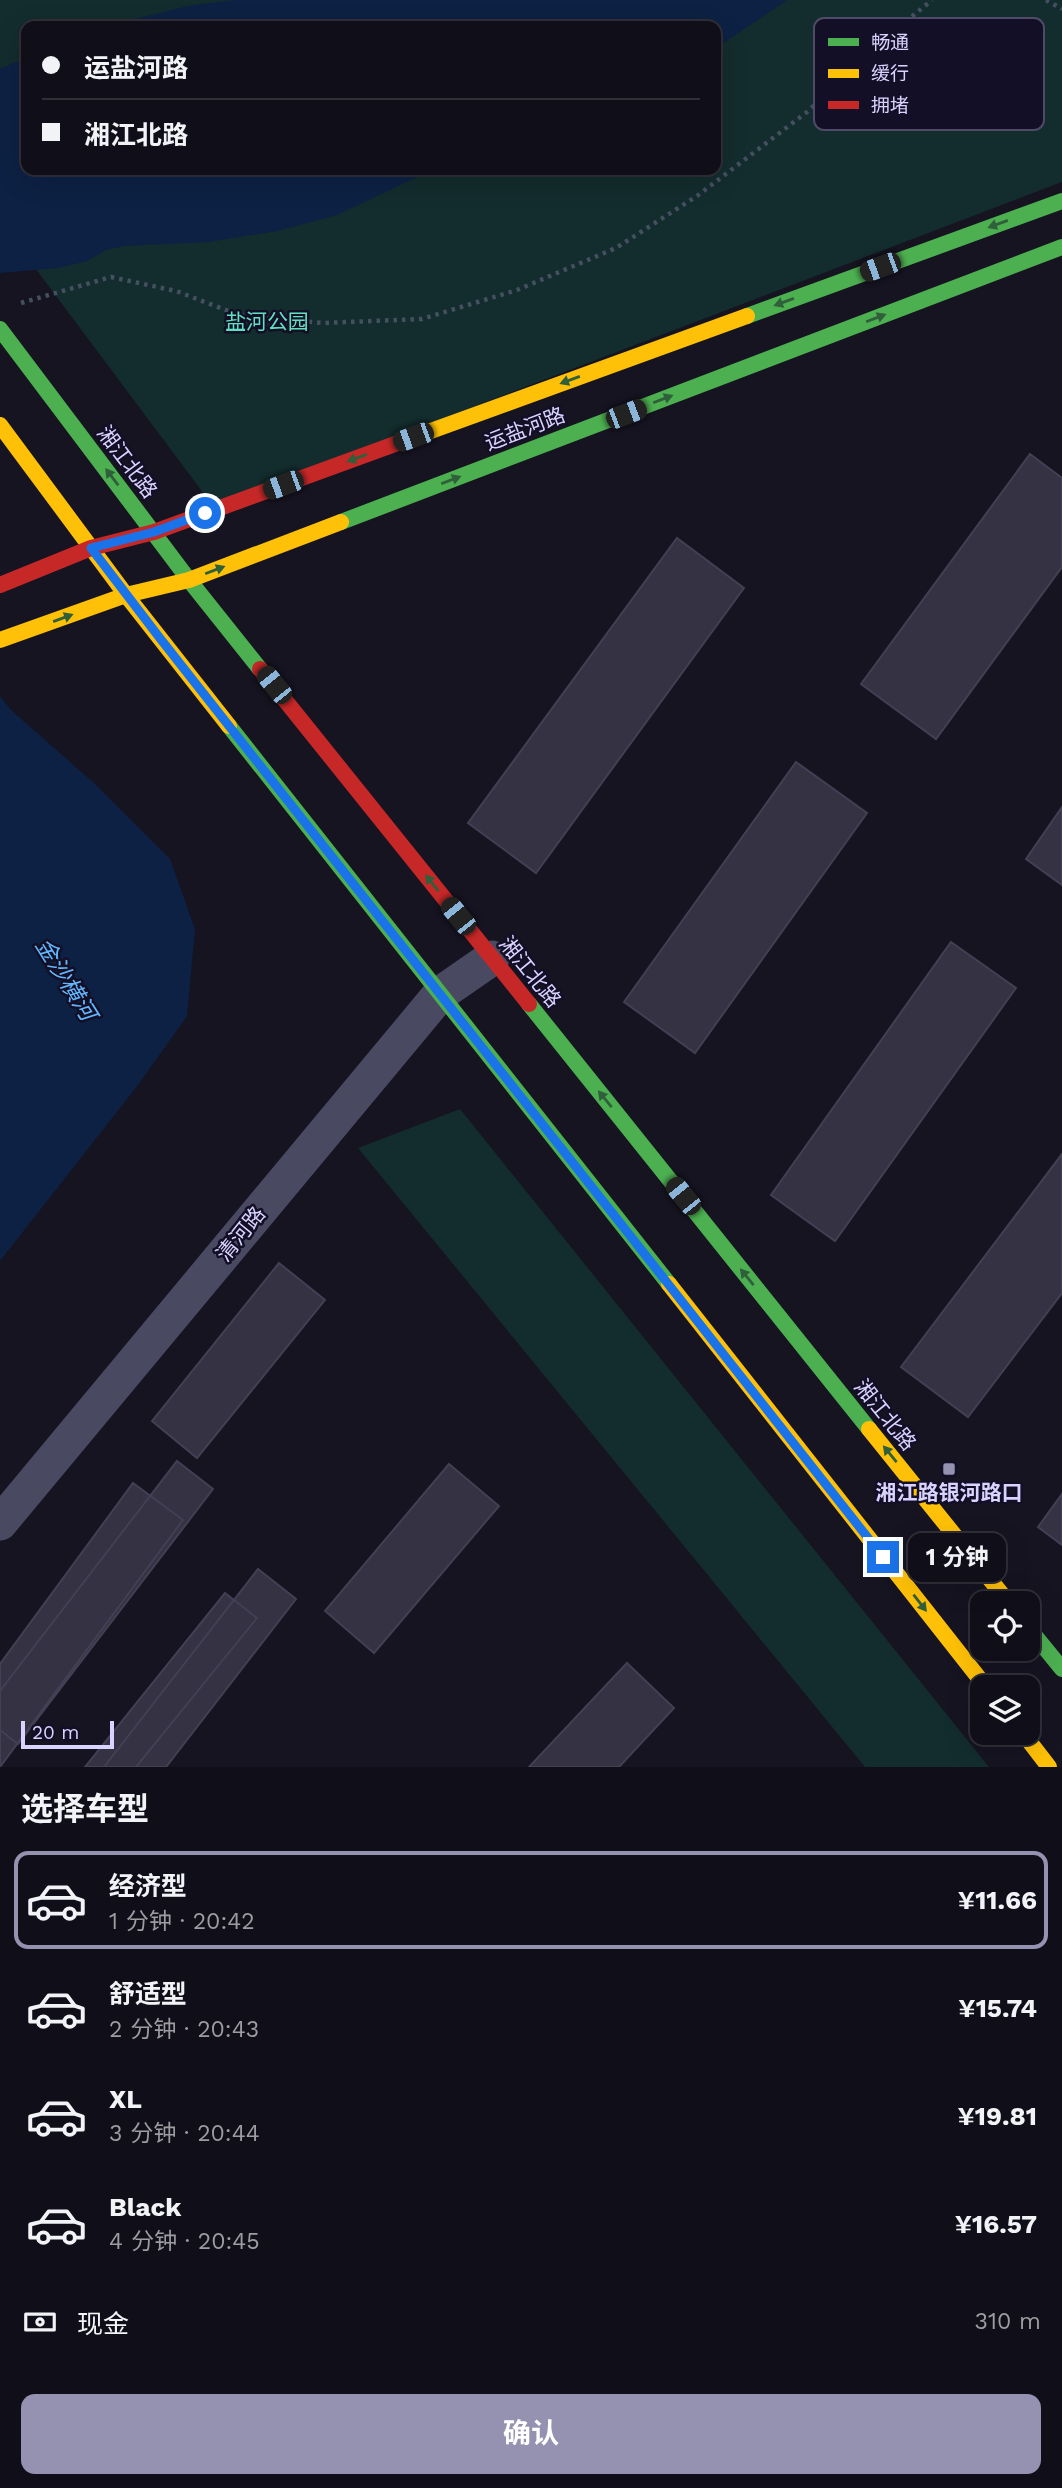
<!DOCTYPE html>
<html lang="zh">
<meta charset="utf-8">
<style>
body{margin:0;font-family:"Work Sans","Noto Sans SC",sans-serif;background:#1e1d26;color:#f1f3f6;height:100vh;display:flex;flex-direction:column;font-size:26px;white-space:nowrap}
*{box-sizing:border-box;margin:0}
p{font-size:23px;color:#9c9ca2}
.icon{flex:none;width:38px;height:38px;fill:none;stroke:currentColor;stroke-width:2;stroke-linecap:round;stroke-linejoin:round}
.map{position:relative;height:1767px;overflow:hidden}
.drawer{display:flex;flex-direction:column;background:#100f19;flex:1}
.drawer>*{flex:none}
.banner{position:absolute;left:21px;top:21px;width:700px;height:154px;border-radius:14px;box-shadow:0 7px 28px #0002,0 0 0 2px #302f38;display:grid;align-content:center;height:154px;padding:0 21px;background:#100f19}
.tools{position:absolute;left:970px;top:1591px;display:grid;gap:14px}
.tools a{display:grid;place-items:center;width:70px;height:70px;border-radius:14px;background:#100f19;box-shadow:0 7px 28px #0002,0 0 0 2px #302f38;font-size:35px}
.scale{position:absolute;left:21px;bottom:18px;width:93px;box-sizing:border-box;padding-left:7px;border:4px solid #d9d4ff;border-top:0;font-size:19px;line-height:24px;white-space:nowrap;color:#d9d4ff;-webkit-text-stroke:5px #130f26;paint-order:stroke}
.end{position:absolute;width:32px;height:32px;margin:-16px;border:9px solid #1a73e8;background:#fff;box-shadow:0 0 0 4px #fff}
.from{border-radius:50%}
.bubble{position:absolute;height:49px;border-radius:14px;background:#100f19;box-shadow:0 7px 28px #0002,0 0 0 2px #302f38;font-size:23px;font-weight:700;line-height:49px;text-align:center}
.car{position:absolute;width:21px;height:42px;margin:-21px -10px;border-radius:9px;box-shadow:0 0 5px 2px #0007;background:linear-gradient(#222 24%,#8ab4d8 0 40%,#222 0 76%,#8ab4d8 0 86%,#222 0)}
.banner b{display:flex;align-items:center;gap:24px;height:66px;font-size:26px}
.banner b+b{border-top:2px solid #302f38}
.banner i{width:18px;height:18px;background:#f1f3f6}
ul{padding:0;list-style:none}
li{display:flex;align-items:center;gap:21px;height:98px;margin:0 14px 10px;padding:0 7px;border:4px solid transparent;border-radius:14px}
li div{flex:1}
li b{display:block;font-size:26px}
li em{font-style:normal;font-weight:700}
li.current{border-color:#9591b1}
li>.icon{width:63px;height:63px;stroke-width:1.5}
h2{padding:0 21px;font-size:32px;line-height:84px}
.pay{display:flex;align-items:center;gap:18px;height:77px;padding:0 21px;font-size:26px}
.pay p{margin-inline-start:auto}
.primary-button{display:flex;gap:14px;margin-top:auto;padding:14px 21px}
.primary-button a{flex:1;height:80px;border-radius:14px;background:#9591b1;color:#fff;font-size:28px;font-weight:700;line-height:80px;text-align:center}
.map>svg:first-child{display:block}
</style>
<div class="map">
<svg width="1062" height="1767" viewBox="0 0 1062 1767">
<rect width="100%" height="100%" fill="#161421"/>
<!-- green -->
<path fill="#132c2d" fill-rule="evenodd" d="M0,0H1062V182L213,506L0,221ZM26,26H716V170H26Z
M460,1109L989,1767H865L358,1148Z"/>
<!-- water -->
<path fill="#0d2144" d="M234,0H787L716,48V26H108L188,6Z
M26,58V170H432L337,215L277,231L208,242L124,246L106,250L87,261L58,268L0,273V69Z
M0,696L11,710L94,783L170,859L195,929L187,1016L138,1085L0,1261Z"/>
<!-- building -->
<path fill="#343243" stroke="#433f54" stroke-width="2" d="M1030,454L1062,478V567L936,739L861,684Z
M677,538L744,588L536,873L468,823Z
M796,762L867,813L695,1053L624,1002Z
M1062,807V885L1026,859Z
M951,942L1016,988L835,1241L771,1195Z
M1062,1154V1293L968,1417L901,1367Z
M279,1263L325,1300L197,1458L152,1421Z
M177,1461L213,1489L18,1744L0,1730V1691Z
M449,1464L499,1506L374,1653L325,1611Z
M133,1483L183,1520L0,1767V1664Z
M1062,1494V1545L1038,1527Z
M258,1569L296,1599L166,1767H104Z
M225,1593L257,1618L136,1767H85Z
M627,1663L674,1708L619,1767H529Z"/>
<g fill="none" stroke-linecap="round" stroke-linejoin="round">
<!-- path -->
<path stroke="#44505f" stroke-width="4.5" stroke-dasharray="3.5 5" stroke-linecap="butt" d="M1046,0L1062,9
M21,303L111,277L176,291L239,315L323,323L422,319L517,290L616,248L697,196L807,112L886,38L932,0"/>
<!-- street -->
<path stroke="#4a4962" stroke-width="35" d="M0,1523L440,994L492,958"/>
<!-- fast -->
<path stroke="#4caf50" stroke-width="16" d="M747,316L1062,201
M0,329L189,580L260,669
M341,522L1062,247
M229,726L669,1284
M529,1004L869,1429
M1027,1626L1062,1669"/>
<!-- slow -->
<path stroke="#ffc107" stroke-width="16" d="M0,425L126,595L229,726
M406,440L747,316
M0,640L126,595L189,580L341,522
M669,1284L986,1687
M869,1429L1009,1603
M1022,1732L1049,1767"/>
<!-- jam -->
<path stroke="#c62828" stroke-width="16" d="M0,585L91,548L154,532L406,440
M260,669L529,1004"/>
</g>
<!-- one-way arrows -->
<defs><path id="oneway-solid" d="M-6-.8H1V-3.2L6.5 0L1 3.2V.8H-6Z" transform="scale(1.75)"/></defs>
<g fill="#305f3b">
<use href="#oneway-solid" transform="translate(998 224) rotate(160)"/>
<use href="#oneway-solid" transform="translate(784 302) rotate(160)"/>
<use href="#oneway-solid" transform="translate(876 318) rotate(-21)"/>
<use href="#oneway-solid" transform="translate(570 380) rotate(160)"/>
<use href="#oneway-solid" transform="translate(663 399) rotate(-21)"/>
<use href="#oneway-solid" transform="translate(357 458) rotate(160)"/>
<use href="#oneway-solid" transform="translate(112 477) rotate(-127)"/>
<use href="#oneway-solid" transform="translate(451 480) rotate(-21)"/>
<use href="#oneway-solid" transform="translate(215 570) rotate(-21)"/>
<use href="#oneway-solid" transform="translate(63 618) rotate(-20)"/>
<use href="#oneway-solid" transform="translate(432 883) rotate(-129)"/>
<use href="#oneway-solid" transform="translate(605 1099) rotate(-129)"/>
<use href="#oneway-solid" transform="translate(747 1277) rotate(-129)"/>
<use href="#oneway-solid" transform="translate(890 1454) rotate(-129)"/>
<use href="#oneway-solid" transform="translate(920 1603) rotate(52)"/>
</g>
<g fill="none" stroke-linecap="round" stroke-linejoin="round">
<!-- route -->
<path stroke="#1a73e8" stroke-width="9" d="M205,513L154,532L91,548L159,637L883,1557"/>
</g>
<!-- markers -->
<rect fill="#9591b1" stroke="#130f26" stroke-width="2.5" x="942" y="1462" width="14" height="14" rx="3.5"/>
<g text-anchor="middle" stroke-width="5" stroke-linejoin="round" paint-order="stroke">
<!-- park labels -->
<g font-size="21" fill="#5fe0c0" stroke="#130f26">
<text x="267" y="329">盐河公园</text>
</g>
<!-- street labels -->
<g font-size="21" fill="#d9d4ff" stroke="#130f26">
<text transform="translate(525 429) rotate(-21)" y="7">运盐河路</text>
<text transform="translate(127 462) rotate(53)" y="7">湘江北路</text>
<text transform="translate(530 972) rotate(51)" y="7">湘江北路</text>
<text transform="translate(241 1234) rotate(-51)" y="7">清河路</text>
<text transform="translate(885 1415) rotate(51)" y="7">湘江北路</text>
</g>
<!-- poi labels -->
<g font-size="21" font-weight="bold" fill="#d9d4ff" stroke="#130f26">
<text x="949" y="1500">湘江路银河路口</text>
</g>
<!-- water labels -->
<g font-size="23" font-style="italic" fill="#62b6ff" stroke="#130f26">
<text transform="translate(66 979) rotate(58)" y="8">金沙横河</text>
</g>
</g>
<!-- legend -->
<rect x="814" y="18" width="230" height="112" rx="10" fill="#130f26" stroke="#4e4a67" stroke-width="2"/>
<rect x="828" y="38" width="31" height="8" fill="#4caf50"/>
<rect x="828" y="69" width="31" height="9" fill="#ffc107"/>
<rect x="828" y="101" width="31" height="8" fill="#c62828"/>
<g font-size="19" fill="#d9d4ff">
<text x="871" y="49">畅通</text>
<text x="871" y="80">缓行</text>
<text x="871" y="112">拥堵</text>
</g>
</svg>
<div class="tools">
<a><svg class="icon" aria-label="locate" viewBox="0 0 24 24"><circle cx="12" cy="12" r="6"/><path d="M12 2v4M12 18v4M2 12h4M18 12h4"/></svg></a>
<a><svg class="icon" aria-label="layers" viewBox="0 0 24 24"><path d="M12 4l9 5-9 5-9-5zM3 14l9 5 9-5"/></svg></a>
</div>
<div class="scale">20 m</div>
<i class="end from" style="left:205px;top:513px"></i>
<i class="end" style="left:883px;top:1557px"></i>
<div class="bubble" style="left:908px;top:1533px;width:98px">1 分钟</div>
<i class="car" style="left:880px;top:267px;rotate:250deg"></i>
<i class="car" style="left:626px;top:414px;rotate:69deg"></i>
<i class="car" style="left:413px;top:437px;rotate:250deg"></i>
<i class="car" style="left:283px;top:485px;rotate:250deg"></i>
<i class="car" style="left:274px;top:685px;rotate:321deg"></i>
<i class="car" style="left:458px;top:916px;rotate:321deg"></i>
<i class="car" style="left:683px;top:1196px;rotate:321deg"></i>
<div class="banner">
<b><i class="from"></i>运盐河路</b>
<b><i></i>湘江北路</b>
</div>
</div>
<section class="drawer">
<h2>选择车型</h2>
<ul>
<li class="current"><svg class="icon" aria-label="car" viewBox="0 0 24 24"><path d="M5 17H2v-5l4-1 3-4h7l3 4 3 1v5h-3M9 17h6M6 11h13"/><circle cx="7" cy="17" r="2"/><circle cx="17" cy="17" r="2"/></svg><div><b>经济型</b><p>1 分钟 · 20:42</p></div><em>¥11.66</em></li>
<li><svg class="icon" aria-label="car" viewBox="0 0 24 24"><path d="M5 17H2v-5l4-1 3-4h7l3 4 3 1v5h-3M9 17h6M6 11h13"/><circle cx="7" cy="17" r="2"/><circle cx="17" cy="17" r="2"/></svg><div><b>舒适型</b><p>2 分钟 · 20:43</p></div><em>¥15.74</em></li>
<li><svg class="icon" aria-label="car" viewBox="0 0 24 24"><path d="M5 17H2v-5l4-1 3-4h7l3 4 3 1v5h-3M9 17h6M6 11h13"/><circle cx="7" cy="17" r="2"/><circle cx="17" cy="17" r="2"/></svg><div><b>XL</b><p>3 分钟 · 20:44</p></div><em>¥19.81</em></li>
<li><svg class="icon" aria-label="car" viewBox="0 0 24 24"><path d="M5 17H2v-5l4-1 3-4h7l3 4 3 1v5h-3M9 17h6M6 11h13"/><circle cx="7" cy="17" r="2"/><circle cx="17" cy="17" r="2"/></svg><div><b>Black</b><p>4 分钟 · 20:45</p></div><em>¥16.57</em></li>
</ul>
<div class="pay"><svg class="icon" aria-label="cash" viewBox="0 0 24 24"><path d="M3 7h18v10H3z"/><circle cx="12" cy="12" r="2"/></svg>现金<p>310 m</p></div>
<div class="primary-button"><a>确认</a></div>
</section>
